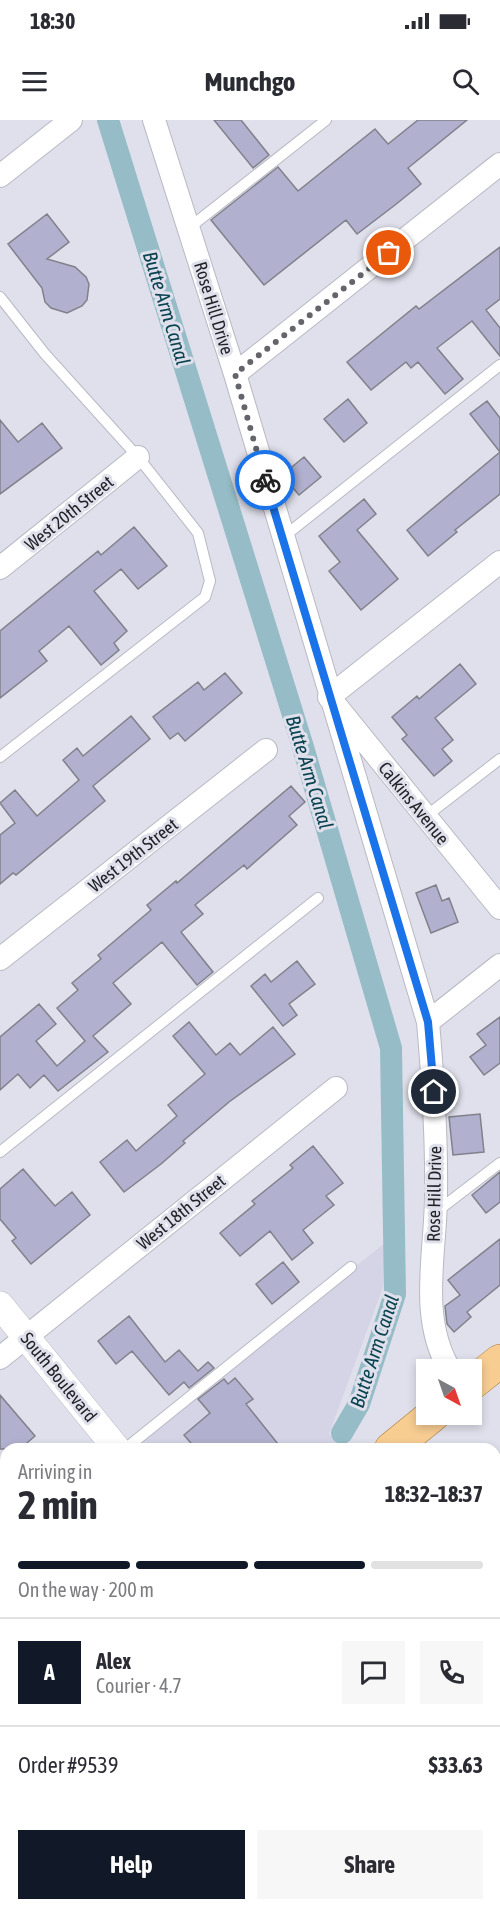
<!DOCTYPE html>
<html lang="en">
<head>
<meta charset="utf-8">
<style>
  :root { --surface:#fff; --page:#f7f7f7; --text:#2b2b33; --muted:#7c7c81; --line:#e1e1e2; --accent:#111827 }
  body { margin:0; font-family:"Asap Condensed",sans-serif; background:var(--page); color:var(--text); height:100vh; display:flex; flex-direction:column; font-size:22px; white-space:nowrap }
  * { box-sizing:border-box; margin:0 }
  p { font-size:20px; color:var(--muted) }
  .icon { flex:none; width:33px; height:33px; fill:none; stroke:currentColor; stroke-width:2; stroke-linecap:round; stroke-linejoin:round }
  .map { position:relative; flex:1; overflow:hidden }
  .details { position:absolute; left:0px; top:1323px; width:501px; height:468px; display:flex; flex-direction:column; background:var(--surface); border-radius:18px 18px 0 0; box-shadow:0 3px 9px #0003 }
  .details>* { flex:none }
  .needle { width:39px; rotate:140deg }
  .fabs { position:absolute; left:416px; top:1239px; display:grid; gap:12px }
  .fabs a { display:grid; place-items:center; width:66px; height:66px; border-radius:0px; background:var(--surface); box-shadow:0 3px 9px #0003; font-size:30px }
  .pin { position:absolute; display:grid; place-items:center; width:51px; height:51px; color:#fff; margin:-26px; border:3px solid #fff; border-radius:50%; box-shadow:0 2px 6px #0007 }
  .courier { position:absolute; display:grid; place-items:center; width:60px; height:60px; margin:-30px; border:4px solid #1a73e8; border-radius:50%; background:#fff; color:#222; box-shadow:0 2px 8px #0007 }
  .head em { font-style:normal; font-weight:700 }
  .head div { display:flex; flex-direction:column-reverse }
  .head { display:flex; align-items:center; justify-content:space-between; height:102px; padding:0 18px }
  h1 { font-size:39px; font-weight:700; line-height:45px }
  .bar { display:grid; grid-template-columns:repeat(4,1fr); gap:9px 6px; align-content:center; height:72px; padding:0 18px }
  .bar i { height:8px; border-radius:4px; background:var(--line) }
  .bar .current { background:var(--accent) }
  .bar p { grid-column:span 4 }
  .line { display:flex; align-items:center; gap:15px; padding:0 18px; border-top:2px solid var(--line) }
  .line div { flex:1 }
  .round { display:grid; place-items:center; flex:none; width:63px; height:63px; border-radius:0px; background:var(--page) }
  .action { display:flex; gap:12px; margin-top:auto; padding:12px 18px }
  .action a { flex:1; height:69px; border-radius:0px; background:var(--accent); color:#fff; font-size:24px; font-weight:700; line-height:69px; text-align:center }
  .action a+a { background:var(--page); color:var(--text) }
  .status { display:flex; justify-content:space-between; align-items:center; height:42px; padding:0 30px; background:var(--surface); direction:ltr }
  .status svg { height:16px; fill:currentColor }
  header { display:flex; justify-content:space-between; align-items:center; height:78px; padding:0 18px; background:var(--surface); font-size:27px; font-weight:700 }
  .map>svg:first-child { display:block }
</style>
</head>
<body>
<div class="status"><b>18:30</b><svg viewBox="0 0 49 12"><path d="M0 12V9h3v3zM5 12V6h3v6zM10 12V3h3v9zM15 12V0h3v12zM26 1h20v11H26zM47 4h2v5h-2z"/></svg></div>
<header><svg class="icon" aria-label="menu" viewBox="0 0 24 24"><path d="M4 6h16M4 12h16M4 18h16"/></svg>Munchgo<svg class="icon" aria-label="search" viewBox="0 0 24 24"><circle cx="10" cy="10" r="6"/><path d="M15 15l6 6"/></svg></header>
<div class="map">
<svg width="500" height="1791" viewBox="0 0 500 1791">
  <rect width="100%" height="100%" fill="#e0e0ec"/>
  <path fill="#d5d4e7" d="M 385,1123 L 383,1167 L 329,1314 L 342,1329 L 125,1329 Z
    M 500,1673 L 500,1722 L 495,1716 L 495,1677 Z"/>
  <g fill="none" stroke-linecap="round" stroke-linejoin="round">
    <path stroke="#96bdc7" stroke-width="22" d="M 108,0 L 303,627 L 391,928 L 395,1174 L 359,1284 L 342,1313
      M 0,1723 L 6,1718"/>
  </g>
  <path fill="#b1b0ce" stroke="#81818b" stroke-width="1.5" d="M 214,0 L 241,0 L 269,35 L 253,48 Z
    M 418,0 L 467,0 L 408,48 L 421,64 L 395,85 L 357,114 L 346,100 L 264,165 L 211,100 L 278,47 L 298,71 L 375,9 L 388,24 Z
    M 47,94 L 69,122 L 47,139 L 75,147 L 86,157 L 89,164 L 87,180 L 82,186 L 67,193 L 51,188 L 45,182 L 42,168 L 8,124 Z
    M 500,127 L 500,179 L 486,190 L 500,208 L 500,236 L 472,201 L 437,228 L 463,259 L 445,274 L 418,242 L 411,248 L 406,242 L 371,270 L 347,242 L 416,186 L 419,189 Z
    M 348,279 L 367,303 L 344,322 L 324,299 Z
    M 487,281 L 500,298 L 500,374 L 455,410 L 457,412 L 428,436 L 407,410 L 500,332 L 470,294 Z
    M 0,300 L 18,322 L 42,303 L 62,328 L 0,374 Z
    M 304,337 L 321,357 L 299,375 L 282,355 Z
    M 364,379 L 376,394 L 357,410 L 398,459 L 361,490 L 329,451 L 340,442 L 319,416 Z
    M 134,407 L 167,446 L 138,469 L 121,449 L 94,471 L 127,511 L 114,523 L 119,530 L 101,545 L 69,506 L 39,531 L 47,541 L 0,578 L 0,511 L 98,431 L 101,435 Z
    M 460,544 L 476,564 L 435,598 L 453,620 L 442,629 L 452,641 L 434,656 L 402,619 L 407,615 L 392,597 L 417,576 L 419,579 Z
    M 225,553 L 242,573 L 185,621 L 178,613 L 170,619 L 153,597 L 198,562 L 204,570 Z
    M 131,596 L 150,619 L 93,666 L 105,681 L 16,755 L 13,753 L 0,764 L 0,715 L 15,703 L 0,683 L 15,670 L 37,696 L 79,660 L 63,640 L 77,628 L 83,636 Z
    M 291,666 L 305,682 L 289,696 L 297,705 L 247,749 L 244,745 L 195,785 L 203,794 L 181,812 L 213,852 L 197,865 L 162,822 L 113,863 L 131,884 L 93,916 L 108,932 L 58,971 L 44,955 L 30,968 L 18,954 L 0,970 L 0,917 L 39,884 L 56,904 L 36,921 L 57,946 L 85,921 L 57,888 L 78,870 L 72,863 L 101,839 L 98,835 L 151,790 L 147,785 L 176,761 L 177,763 Z
    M 436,765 L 442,781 L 449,778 L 458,802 L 431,813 L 416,773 Z
    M 297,841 L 315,864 L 289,884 L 297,895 L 283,906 L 251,866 L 265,854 L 271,862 Z
    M 500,897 L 500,943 L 484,955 L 470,937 L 486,925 L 477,914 Z
    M 189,902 L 216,935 L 230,923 L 240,935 L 273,907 L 295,934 L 229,982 L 183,1021 L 185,1023 L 161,1044 L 124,1072 L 100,1042 L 127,1020 L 136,1031 L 177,996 L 168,985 L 205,954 L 173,916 Z
    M 480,994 L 484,1032 L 453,1035 L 449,997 Z
    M 313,1026 L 343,1063 L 326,1076 L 334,1085 L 303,1110 L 313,1123 L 292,1140 L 270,1111 L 240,1136 L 220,1113 L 255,1084 L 252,1081 L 293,1048 L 290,1045 Z
    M 23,1049 L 55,1086 L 72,1072 L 90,1095 L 31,1144 L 12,1121 L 16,1118 L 0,1099 L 0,1069 Z
    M 500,1052 L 500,1082 L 486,1093 L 472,1075 Z
    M 500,1119 L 500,1165 L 467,1192 L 471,1197 L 454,1212 L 447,1204 L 445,1186 L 460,1175 L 448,1160 Z
    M 283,1142 L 299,1162 L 272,1184 L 256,1164 Z
    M 129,1196 L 165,1242 L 179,1230 L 198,1251 L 208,1242 L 214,1248 L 189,1268 L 184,1262 L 169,1275 L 132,1231 L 116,1244 L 98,1221 Z
    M 235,1258 L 253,1279 L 246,1284 L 282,1329 L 196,1329 L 184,1315 L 210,1293 L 198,1279 L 224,1259 L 228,1264 Z
    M 0,1275 L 35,1316 L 20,1329 L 0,1329 Z"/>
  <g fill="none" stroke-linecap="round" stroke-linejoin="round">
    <g stroke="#b9b9c4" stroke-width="12">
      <path id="service" d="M 189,108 L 326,0
        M 0,177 L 45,234 L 138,337 L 198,413 L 210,461 L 205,477 L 0,637
        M 282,418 L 500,245
        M 425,697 L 500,639
        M 0,1032 L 318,778
        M 436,1092 L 500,1043
        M 125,1329 L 351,1147
        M 0,1434 L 6,1429
        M 495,1436 L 500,1432
        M 102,1791 L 109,1785"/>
    </g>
    <g stroke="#b9b9c4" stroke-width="24">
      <path id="minor" d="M 154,0 L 235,254 L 428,902 C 433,960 437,1018 436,1075 C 436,1133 418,1197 450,1250
        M 0,56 L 71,0
        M 235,254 L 500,44
        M 500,442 L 329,577 L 500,788
        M 0,448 L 138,337
        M 0,839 L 266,630
        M 428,902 L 500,845
        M 0,1238 L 336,968
        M 495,1643 L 500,1639
        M 344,1791 L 352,1785"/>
    </g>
    <g stroke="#b9b9c4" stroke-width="28">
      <path id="tertiary" d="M 0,1185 L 117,1329
        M 495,1777 L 500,1783"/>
    </g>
    <g stroke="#a97c3d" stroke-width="34">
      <path id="primary" d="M 471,1264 L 500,1241
        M 391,1329 L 434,1294
        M 0,1655 L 6,1650"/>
    </g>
    <use href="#service" stroke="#fff" stroke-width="10"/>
    <use href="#minor" stroke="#fff" stroke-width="22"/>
    <use href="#tertiary" stroke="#fff" stroke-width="27"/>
    <use href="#primary" stroke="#f7cd92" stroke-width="33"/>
  </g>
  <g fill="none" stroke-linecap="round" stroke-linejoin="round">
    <path stroke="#64646b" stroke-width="6" stroke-dasharray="0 10.8" d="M 265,360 L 235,254 L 389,133"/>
    <path stroke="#1a73e8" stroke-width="8" d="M 265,360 L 428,902 L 434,972"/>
  </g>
  <g text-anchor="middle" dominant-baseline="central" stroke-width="6" stroke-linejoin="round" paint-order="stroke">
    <g font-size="18" fill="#222226" stroke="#e0e0ec">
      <text transform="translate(214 188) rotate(73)">Rose Hill Drive</text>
      <text transform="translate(69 393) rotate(-39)">West 20th Street</text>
      <text transform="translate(414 683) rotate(51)">Calkins Avenue</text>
      <text transform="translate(133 735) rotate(-38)">West 19th Street</text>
      <text transform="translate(434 1074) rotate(-89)">Rose Hill Drive</text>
      <text transform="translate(181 1092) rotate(-39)">West 18th Street</text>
      <text transform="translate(59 1257) rotate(51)">South Boulevard</text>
    </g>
    <g font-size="20" font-style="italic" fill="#0a4451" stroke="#e0e0ec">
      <text transform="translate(167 188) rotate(73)">Butte Arm Canal</text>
      <text transform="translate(310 652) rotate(73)">Butte Arm Canal</text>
      <text transform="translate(374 1231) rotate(-72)">Butte Arm Canal</text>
    </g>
  </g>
</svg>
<div class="fabs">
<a><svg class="needle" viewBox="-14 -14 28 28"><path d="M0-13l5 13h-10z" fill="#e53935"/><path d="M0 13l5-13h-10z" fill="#7c7c81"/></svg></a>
</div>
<div class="pin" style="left:389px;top:133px;background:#ea580c"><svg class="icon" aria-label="bag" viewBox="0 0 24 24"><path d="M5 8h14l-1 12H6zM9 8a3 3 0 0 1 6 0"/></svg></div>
<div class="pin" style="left:434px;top:972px;background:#1f2937"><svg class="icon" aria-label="home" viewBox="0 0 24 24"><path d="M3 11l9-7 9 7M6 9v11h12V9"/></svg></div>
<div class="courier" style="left:265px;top:360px"><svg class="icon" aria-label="bike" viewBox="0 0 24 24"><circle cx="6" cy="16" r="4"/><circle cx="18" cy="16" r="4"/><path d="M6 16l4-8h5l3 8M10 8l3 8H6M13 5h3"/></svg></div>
<section class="details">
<div class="head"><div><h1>2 min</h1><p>Arriving in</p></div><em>18:32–18:37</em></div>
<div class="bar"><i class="current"></i><i class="current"></i><i class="current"></i><i></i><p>On the way · 200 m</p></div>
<div class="line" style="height:108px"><b class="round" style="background:var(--accent);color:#fff">A</b><div><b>Alex</b><p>Courier · 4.7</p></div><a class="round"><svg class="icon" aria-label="chat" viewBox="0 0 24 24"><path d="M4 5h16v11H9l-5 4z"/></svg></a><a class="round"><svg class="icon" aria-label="phone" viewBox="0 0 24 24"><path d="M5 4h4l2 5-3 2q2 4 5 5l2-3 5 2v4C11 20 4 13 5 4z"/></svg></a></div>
<div class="line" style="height:78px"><div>Order #9539</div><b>$33.63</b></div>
<div class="action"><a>Help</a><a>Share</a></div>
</section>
</div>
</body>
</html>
